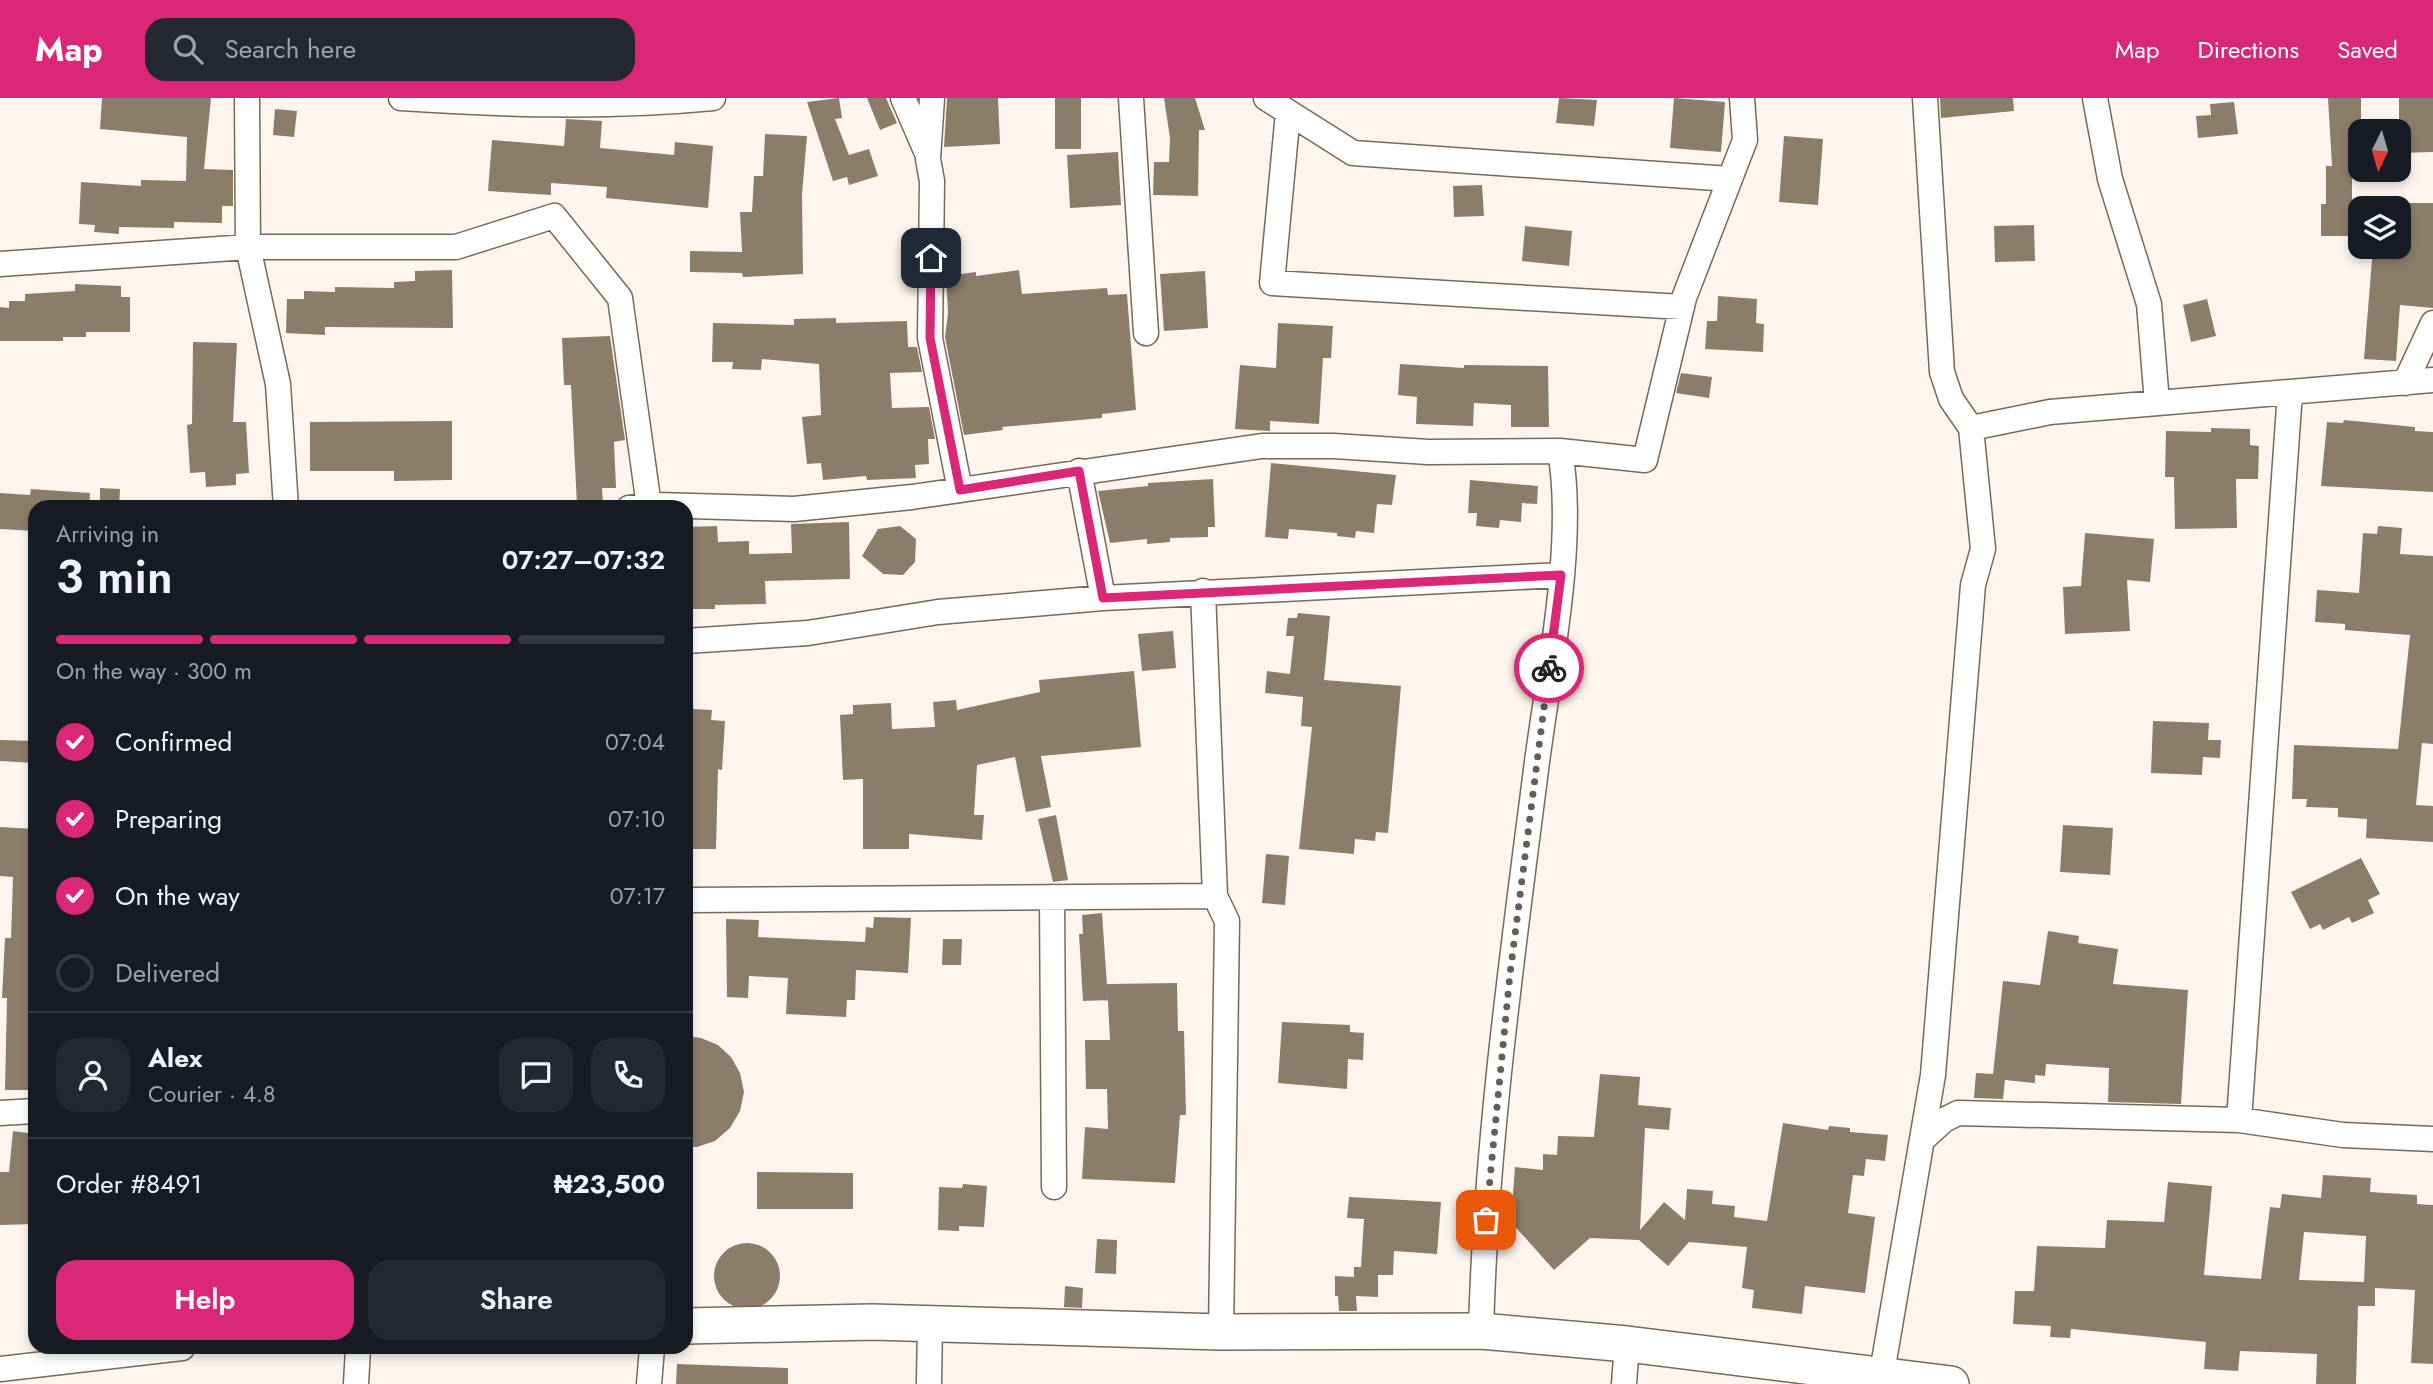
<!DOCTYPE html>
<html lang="en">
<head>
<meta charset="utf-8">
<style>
  :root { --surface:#171b24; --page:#242831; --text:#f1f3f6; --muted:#9ea1a6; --line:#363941; --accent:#db2777 }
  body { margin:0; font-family:Jost,sans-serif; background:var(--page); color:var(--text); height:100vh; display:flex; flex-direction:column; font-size:26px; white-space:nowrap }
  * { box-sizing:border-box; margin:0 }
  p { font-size:23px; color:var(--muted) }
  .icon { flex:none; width:38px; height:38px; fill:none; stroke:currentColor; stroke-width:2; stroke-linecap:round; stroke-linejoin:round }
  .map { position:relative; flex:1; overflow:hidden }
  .side { position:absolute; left:28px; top:402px; width:665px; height:854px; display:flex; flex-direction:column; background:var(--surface); border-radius:21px; box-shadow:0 4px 10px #0003 }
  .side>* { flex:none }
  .needle { width:46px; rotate:185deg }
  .controls { position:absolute; left:2348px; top:21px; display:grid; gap:14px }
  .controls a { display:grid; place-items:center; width:63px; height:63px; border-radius:14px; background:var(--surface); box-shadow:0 4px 10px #0003; font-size:35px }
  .pin { position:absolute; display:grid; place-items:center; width:60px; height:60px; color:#fff; margin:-30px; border-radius:14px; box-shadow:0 4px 10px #0006 }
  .courier { position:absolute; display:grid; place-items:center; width:70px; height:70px; margin:-35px; border:5px solid #db2777; border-radius:50%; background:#fff; color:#222; box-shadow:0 2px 9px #0007 }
  .overview em { font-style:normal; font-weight:600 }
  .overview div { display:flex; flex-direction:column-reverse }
  .overview { display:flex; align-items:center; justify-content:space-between; height:119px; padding:0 28px }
  h1 { font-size:46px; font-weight:600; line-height:52px }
  .bar { display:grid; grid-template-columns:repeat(4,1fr); gap:10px 7px; align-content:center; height:84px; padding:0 28px }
  .bar i { height:9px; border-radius:5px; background:var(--line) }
  .bar .current { background:var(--accent) }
  .bar p { grid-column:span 4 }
  .line { display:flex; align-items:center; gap:18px; padding:0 28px; border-top:2px solid var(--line) }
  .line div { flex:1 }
  .round { display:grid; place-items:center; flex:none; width:74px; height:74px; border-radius:21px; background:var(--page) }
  ol { padding:0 28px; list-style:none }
  li { display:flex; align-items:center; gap:21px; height:77px }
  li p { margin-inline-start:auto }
  li .icon { padding:7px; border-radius:50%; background:var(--accent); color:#fff; stroke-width:4 }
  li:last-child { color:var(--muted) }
  li i { width:38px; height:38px; border:4px solid var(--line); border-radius:50% }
  .cta { display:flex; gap:14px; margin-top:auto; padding:14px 28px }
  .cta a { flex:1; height:80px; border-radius:21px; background:var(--accent); color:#fff; font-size:28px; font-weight:600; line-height:80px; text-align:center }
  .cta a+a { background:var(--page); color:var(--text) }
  header { display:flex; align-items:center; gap:42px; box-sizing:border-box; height:98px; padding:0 35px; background:var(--accent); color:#fff }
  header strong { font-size:33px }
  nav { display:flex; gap:38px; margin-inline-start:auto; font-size:24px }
  .search { width:490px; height:63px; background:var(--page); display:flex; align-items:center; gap:18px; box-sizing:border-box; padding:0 24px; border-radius:21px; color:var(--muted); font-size:26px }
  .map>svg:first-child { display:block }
</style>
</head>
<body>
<header>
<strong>Map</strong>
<div class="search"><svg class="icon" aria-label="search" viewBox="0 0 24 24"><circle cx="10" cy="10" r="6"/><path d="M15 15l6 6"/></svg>Search here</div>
<nav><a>Map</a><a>Directions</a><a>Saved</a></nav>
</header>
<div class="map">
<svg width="2433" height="1286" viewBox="0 0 2433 1286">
  <rect width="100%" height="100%" fill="#fef6ee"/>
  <path fill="#8c7d69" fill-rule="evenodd" d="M 102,0 L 211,0 L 204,71 L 233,72 L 233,108 L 222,108 L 222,125 L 174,124 L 174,130 L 119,129 L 119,136 L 94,134 L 95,127 L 79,126 L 81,84 L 141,88 L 141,82 L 186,83 L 187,39 L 100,31 Z
    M 839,0 L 842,20 L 835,21 L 849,57 L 869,51 L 878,78 L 849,87 L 847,79 L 833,83 L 807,4 Z
    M 867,0 L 886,0 L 897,25 L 880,32 Z
    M 947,0 L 998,0 L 1000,46 L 944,49 Z
    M 1055,0 L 1081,0 L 1081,51 L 1055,51 Z
    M 1164,0 L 1195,0 L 1205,32 L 1199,32 L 1198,98 L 1153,97 L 1154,64 L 1169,64 L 1170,40 Z
    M 1559,0 L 1597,2 L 1594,28 L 1556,25 Z
    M 1674,0 L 1725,4 L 1721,54 L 1670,50 Z
    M 1940,0 L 2013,0 L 2014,13 L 1941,20 Z
    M 2328,0 L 2361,0 L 2361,57 L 2352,57 L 2352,106 L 2361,106 L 2361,138 L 2321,138 L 2321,106 L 2326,106 L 2326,68 L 2332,68 Z
    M 2399,0 L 2433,0 L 2433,54 L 2399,55 Z
    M 2234,4 L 2238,36 L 2198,40 L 2196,18 L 2211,17 L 2210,6 Z
    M 275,11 L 297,13 L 294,39 L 273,37 Z
    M 566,21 L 602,23 L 600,50 L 674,57 L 675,44 L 713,48 L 708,110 L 606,100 L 607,89 L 551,85 L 551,97 L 488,93 L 492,42 L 564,48 Z
    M 765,36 L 807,38 L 802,96 L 803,176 L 743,179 L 742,175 L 690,174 L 690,153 L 742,154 L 740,114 L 752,114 L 754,78 L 763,78 Z
    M 1784,38 L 1823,41 L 1818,107 L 1779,104 Z
    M 1118,54 L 1121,107 L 1070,110 L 1067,57 Z
    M 1482,87 L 1484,118 L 1454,119 L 1453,88 Z
    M 2399,105 L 2433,105 L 2433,210 L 2400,207 L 2396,263 L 2364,261 L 2373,149 L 2399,149 Z
    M 2034,127 L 2035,163 L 1995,164 L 1994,128 Z
    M 1525,128 L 1572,133 L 1569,168 L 1522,163 Z
    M 452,172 L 453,230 L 325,229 L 325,237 L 286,235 L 287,201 L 304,201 L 304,193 L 335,194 L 335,189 L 394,190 L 394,184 L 415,183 L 415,173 Z
    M 1019,172 L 1022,196 L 1107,190 L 1108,197 L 1127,196 L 1136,312 L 1102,316 L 1102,320 L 1002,329 L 1003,332 L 964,337 L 945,239 L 948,215 L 946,178 L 976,174 L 976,178 Z
    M 1205,173 L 1208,230 L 1164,233 L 1160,176 Z
    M 75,186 L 121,188 L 121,199 L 130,199 L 130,234 L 86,234 L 86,239 L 63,239 L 63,243 L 0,243 L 0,209 L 9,210 L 9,203 L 25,203 L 25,196 L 75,193 Z
    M 1718,198 L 1757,201 L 1756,225 L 1764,226 L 1763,254 L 1705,251 L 1707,223 L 1717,223 Z
    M 2207,201 L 2216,238 L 2191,244 L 2183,207 Z
    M 836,220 L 836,225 L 907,223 L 908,249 L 917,249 L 922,274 L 890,275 L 892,310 L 929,309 L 935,341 L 928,341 L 929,366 L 915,367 L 916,380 L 867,382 L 866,378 L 823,382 L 821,365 L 807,366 L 802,319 L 821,317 L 819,266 L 762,261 L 761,272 L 732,271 L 733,264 L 712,264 L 713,225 L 794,227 L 794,221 Z
    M 1278,225 L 1333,228 L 1331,260 L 1323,260 L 1319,326 L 1270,323 L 1270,333 L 1235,331 L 1240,267 L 1276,270 Z
    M 610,238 L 625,342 L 614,344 L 616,390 L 602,390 L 603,406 L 577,407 L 571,287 L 564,287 L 562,240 Z
    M 193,244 L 237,245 L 233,324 L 246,324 L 249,375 L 236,376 L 236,387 L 206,389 L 205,374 L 190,375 L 187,327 L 192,326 Z
    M 1400,266 L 1464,270 L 1464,267 L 1548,268 L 1549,329 L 1511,329 L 1511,307 L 1474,305 L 1473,328 L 1416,326 L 1417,299 L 1398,297 Z
    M 1681,275 L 1712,279 L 1709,300 L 1676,295 Z
    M 2344,322 L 2415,329 L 2415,333 L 2433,334 L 2433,394 L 2321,388 L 2327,324 L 2343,325 Z
    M 452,323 L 452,382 L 394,383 L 394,373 L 310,373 L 310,324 Z
    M 2211,330 L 2250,331 L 2250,347 L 2259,348 L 2258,381 L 2236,381 L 2237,430 L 2175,431 L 2174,379 L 2165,379 L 2166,333 L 2211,334 Z
    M 1271,365 L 1396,377 L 1392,407 L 1377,406 L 1374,435 L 1356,433 L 1355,440 L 1337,438 L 1337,435 L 1289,431 L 1288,441 L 1265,439 Z
    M 1213,381 L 1215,429 L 1208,429 L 1208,439 L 1170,440 L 1170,444 L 1147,446 L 1147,441 L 1110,445 L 1098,393 L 1148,388 L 1148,385 Z
    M 1470,382 L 1538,388 L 1537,406 L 1522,405 L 1521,424 L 1500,422 L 1499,430 L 1476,428 L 1477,415 L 1468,415 Z
    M 100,390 L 120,391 L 119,410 L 100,410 Z
    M 31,391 L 90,395 L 89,410 L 35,410 L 35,433 L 0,431 L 0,395 L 30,397 Z
    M 849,424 L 850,481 L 765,483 L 766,506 L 715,507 L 715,511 L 689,511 L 689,506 L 686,506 L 686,429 L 717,428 L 718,444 L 749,443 L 749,456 L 792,455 L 791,426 Z
    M 900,428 L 916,441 L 915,464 L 903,477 L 883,476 L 862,458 L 878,431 Z
    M 2378,428 L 2402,430 L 2400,456 L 2433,458 L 2433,646 L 2422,645 L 2416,707 L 2433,708 L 2433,744 L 2366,740 L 2367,721 L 2338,719 L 2338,710 L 2306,709 L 2307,701 L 2292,701 L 2294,647 L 2398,651 L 2410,537 L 2345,532 L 2345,526 L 2315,524 L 2317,492 L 2359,495 L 2363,435 L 2377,436 Z
    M 2085,435 L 2154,441 L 2150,484 L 2127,482 L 2130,533 L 2065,536 L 2063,489 L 2081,488 Z
    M 1298,515 L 1330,518 L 1324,582 L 1401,588 L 1388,735 L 1376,734 L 1375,743 L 1355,741 L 1354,756 L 1299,751 L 1312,629 L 1301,628 L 1303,599 L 1265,595 L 1267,573 L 1290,576 L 1294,538 L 1286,538 L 1288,520 L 1297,520 Z
    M 1173,533 L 1176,570 L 1142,573 L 1138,536 Z
    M 1134,573 L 1141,649 L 1041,658 L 1051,709 L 1026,714 L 1015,659 L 977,667 L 974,717 L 984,717 L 982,742 L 909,736 L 909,751 L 863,751 L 863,681 L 843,682 L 840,617 L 853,616 L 853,607 L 891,605 L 892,631 L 935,629 L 933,604 L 956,602 L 957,612 L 1040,594 L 1039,582 Z
    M 693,611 L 712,612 L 711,622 L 725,623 L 722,672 L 718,671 L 716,751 L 686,751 L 686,620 L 692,621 Z
    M 2153,623 L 2209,625 L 2208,642 L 2221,642 L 2220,660 L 2203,659 L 2202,677 L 2151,675 Z
    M 0,642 L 35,643 L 35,665 L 0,663 Z
    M 1056,717 L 1068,782 L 1053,784 L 1038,721 Z
    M 2063,727 L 2113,730 L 2110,777 L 2060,774 Z
    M 0,729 L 35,731 L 35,992 L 5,992 L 7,900 L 2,900 L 5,840 L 11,840 L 13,779 L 0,778 Z
    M 1266,756 L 1289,758 L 1285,807 L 1262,805 Z
    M 2361,760 L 2380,796 L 2368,802 L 2374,815 L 2352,825 L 2349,819 L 2323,832 L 2320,826 L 2310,831 L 2291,794 Z
    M 1102,815 L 1108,902 L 1083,903 L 1079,836 L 1083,836 L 1082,817 Z
    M 874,819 L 911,820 L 908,875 L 856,872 L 855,902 L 847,902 L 846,919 L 786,916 L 788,880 L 749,878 L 748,900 L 727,899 L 726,821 L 759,822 L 758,839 L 865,844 L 866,829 L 873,830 Z
    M 2048,833 L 2079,838 L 2078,845 L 2118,851 L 2113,886 L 2188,892 L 2181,1006 L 2108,1004 L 2109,970 L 2046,966 L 2045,978 L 2035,977 L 2035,985 L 2005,982 L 2003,1001 L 1974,1000 L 1976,975 L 1993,976 L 2003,883 L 2040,887 Z
    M 943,841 L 962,841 L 961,867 L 942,867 Z
    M 1177,885 L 1178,933 L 1184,933 L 1186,1017 L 1180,1017 L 1175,1085 L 1082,1081 L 1085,1029 L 1108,1031 L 1107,991 L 1086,991 L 1085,942 L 1110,942 L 1107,886 Z
    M 1282,924 L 1350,927 L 1350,934 L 1364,935 L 1363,962 L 1348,961 L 1347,991 L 1278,985 Z
    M 686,938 L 701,940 L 718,947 L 731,959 L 740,975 L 744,994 L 740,1013 L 730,1030 L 715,1043 L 697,1049 L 686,1049 Z
    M 1600,976 L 1640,979 L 1638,1007 L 1671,1010 L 1669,1032 L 1645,1030 L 1640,1132 L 1664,1104 L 1685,1122 L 1687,1091 L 1713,1093 L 1712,1106 L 1735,1108 L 1734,1119 L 1767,1123 L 1783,1025 L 1828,1032 L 1829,1028 L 1850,1030 L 1850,1034 L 1888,1037 L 1885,1063 L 1866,1061 L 1864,1078 L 1853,1077 L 1848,1115 L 1875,1119 L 1865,1195 L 1805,1188 L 1802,1216 L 1752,1210 L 1754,1192 L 1742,1190 L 1747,1149 L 1689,1144 L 1668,1168 L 1639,1142 L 1590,1140 L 1554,1172 L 1511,1124 L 1515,1069 L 1543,1072 L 1543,1056 L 1557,1057 L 1558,1038 L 1594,1039 Z
    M 13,1033 L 35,1036 L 35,1126 L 0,1127 L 0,1074 L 9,1074 Z
    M 757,1074 L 853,1075 L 853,1111 L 757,1111 Z
    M 2323,1077 L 2371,1080 L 2370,1094 L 2417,1097 L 2417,1106 L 2433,1107 L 2433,1266 L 2411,1265 L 2415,1192 L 2375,1190 L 2375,1208 L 2358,1208 L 2356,1286 L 2316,1286 L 2317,1256 L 2240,1253 L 2238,1273 L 2204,1271 L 2206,1244 L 2071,1231 L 2070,1240 L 2050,1239 L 2051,1228 L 2013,1226 L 2015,1193 L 2034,1193 L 2037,1148 L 2105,1150 L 2107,1122 L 2164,1124 L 2168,1084 L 2212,1088 L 2204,1177 L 2261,1181 L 2270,1109 L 2280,1110 L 2282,1096 L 2321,1100 ZM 2304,1134 L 2366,1138 L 2364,1184 L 2299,1182 Z
    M 963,1086 L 987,1088 L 984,1129 L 959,1128 L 959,1133 L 938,1132 L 939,1089 L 962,1090 Z
    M 1349,1099 L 1441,1104 L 1437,1156 L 1394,1153 L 1393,1177 L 1378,1177 L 1378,1199 L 1356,1198 L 1357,1213 L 1339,1213 L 1338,1198 L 1335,1198 L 1335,1178 L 1354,1179 L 1354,1169 L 1361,1169 L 1364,1121 L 1347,1120 Z
    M 1097,1141 L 1117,1142 L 1116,1176 L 1095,1175 Z
    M714 1178a33 33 0 1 1 66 0a33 33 0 1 1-66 0Z
    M 1065,1188 L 1083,1190 L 1082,1210 L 1064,1209 Z
    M 677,1266 L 788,1270 L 788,1286 L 676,1286 Z"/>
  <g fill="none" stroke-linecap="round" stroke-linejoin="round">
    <g stroke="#7a6856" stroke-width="27">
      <path id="street" d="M 247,0 L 248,149 L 278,286 L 286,410
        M 401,0 C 505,7 609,10 713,0
        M 903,0 L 926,53
        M 932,0 L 928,61 L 932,83 L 930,240 L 960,392
        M 1131,0 L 1146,235
        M 1266,0 L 1353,55 L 1730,81
        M 1925,0 L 1942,274 L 1951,301 L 1971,330 L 2050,314 L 2433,282
        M 2095,0 L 2110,81 L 2149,206 L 2157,305
        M 1288,14 L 1272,185 L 1682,209
        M 0,166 L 248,149 L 456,149 L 554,118 L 620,200 L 649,408
        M 2405,285 L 2433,225
        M 1079,373 L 1103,500
        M 629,410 L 657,407 L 794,411 L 912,399 L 1262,348 L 1334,348 L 1428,354 L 1560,353 L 1645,362 L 1684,200 L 1745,42 L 1742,0
        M 1203,493 L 1215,798 L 1227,823 L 1221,1234
        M 686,543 L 808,535 L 938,514 L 1103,500 L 1561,477
        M 1052,799 L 1054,1089
        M 686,802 L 1215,798
        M 0,1015 L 35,1013
        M 2239,1022 L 2290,294
        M 1923,1041 L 1944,1022 L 1958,1015 L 2239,1022 L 2343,1037 L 2433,1041
        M 1481,1233 C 1486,1043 1513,852 1537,664 C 1549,572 1576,443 1560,353
        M 0,1271 L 182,1250
        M 356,1286 L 358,1250
        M 649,1286 L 652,1250
        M 929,1286 L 930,1225
        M 1624,1286 L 1627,1246
        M 1880,1286 L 1933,977 L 1973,487 L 1983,451 L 1971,330"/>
    </g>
    <g stroke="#7a6856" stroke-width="38">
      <path id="secondary" d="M 686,1228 L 873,1224 L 1221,1234 L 1481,1233 L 1627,1246 L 1951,1286"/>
    </g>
    <use href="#street" stroke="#fff" stroke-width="24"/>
    <use href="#secondary" stroke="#fff" stroke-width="35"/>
  </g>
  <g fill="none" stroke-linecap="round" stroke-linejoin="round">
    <path stroke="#655e57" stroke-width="7" stroke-dasharray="0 12.6" d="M 1486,1122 L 1510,876 L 1549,570"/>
    <path stroke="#db2777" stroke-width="9" d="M 931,160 L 930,240 L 960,392 L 1079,373 L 1103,500 L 1561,477 L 1549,570"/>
  </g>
</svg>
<div class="controls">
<a><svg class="needle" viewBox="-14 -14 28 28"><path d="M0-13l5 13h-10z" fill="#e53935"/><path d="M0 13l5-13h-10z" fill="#9ea1a6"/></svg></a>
<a><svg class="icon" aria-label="layers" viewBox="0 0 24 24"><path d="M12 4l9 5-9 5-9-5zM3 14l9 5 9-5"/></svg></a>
</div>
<div class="pin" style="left:1486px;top:1122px;background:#ea580c"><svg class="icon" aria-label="bag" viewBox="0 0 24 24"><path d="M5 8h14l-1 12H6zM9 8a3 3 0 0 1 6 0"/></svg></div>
<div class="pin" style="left:931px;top:160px;background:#1f2937"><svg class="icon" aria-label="home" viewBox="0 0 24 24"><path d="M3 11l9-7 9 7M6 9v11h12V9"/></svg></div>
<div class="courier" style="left:1549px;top:570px"><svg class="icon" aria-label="bike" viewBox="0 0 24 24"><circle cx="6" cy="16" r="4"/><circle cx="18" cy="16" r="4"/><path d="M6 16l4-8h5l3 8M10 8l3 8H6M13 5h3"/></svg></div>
<section class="side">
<div class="overview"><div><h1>3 min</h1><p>Arriving in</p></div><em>07:27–07:32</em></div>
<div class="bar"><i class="current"></i><i class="current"></i><i class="current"></i><i></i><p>On the way · 300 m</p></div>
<ol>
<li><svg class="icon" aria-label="check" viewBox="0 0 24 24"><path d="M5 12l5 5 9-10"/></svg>Confirmed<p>07:04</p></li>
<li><svg class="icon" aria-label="check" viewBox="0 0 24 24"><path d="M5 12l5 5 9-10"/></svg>Preparing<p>07:10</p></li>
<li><svg class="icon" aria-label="check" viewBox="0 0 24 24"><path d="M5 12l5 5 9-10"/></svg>On the way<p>07:17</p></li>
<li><i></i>Delivered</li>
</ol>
<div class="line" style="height:126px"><a class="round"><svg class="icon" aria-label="person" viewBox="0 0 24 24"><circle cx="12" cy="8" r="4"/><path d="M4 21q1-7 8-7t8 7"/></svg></a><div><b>Alex</b><p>Courier · 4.8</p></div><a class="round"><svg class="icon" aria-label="chat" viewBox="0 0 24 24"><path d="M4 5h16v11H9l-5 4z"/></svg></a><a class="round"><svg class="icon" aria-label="phone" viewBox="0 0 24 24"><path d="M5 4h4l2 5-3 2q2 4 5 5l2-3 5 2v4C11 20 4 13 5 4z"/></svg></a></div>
<div class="line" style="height:91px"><div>Order #8491</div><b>₦23,500</b></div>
<div class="cta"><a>Help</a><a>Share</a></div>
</section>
</div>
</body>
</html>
